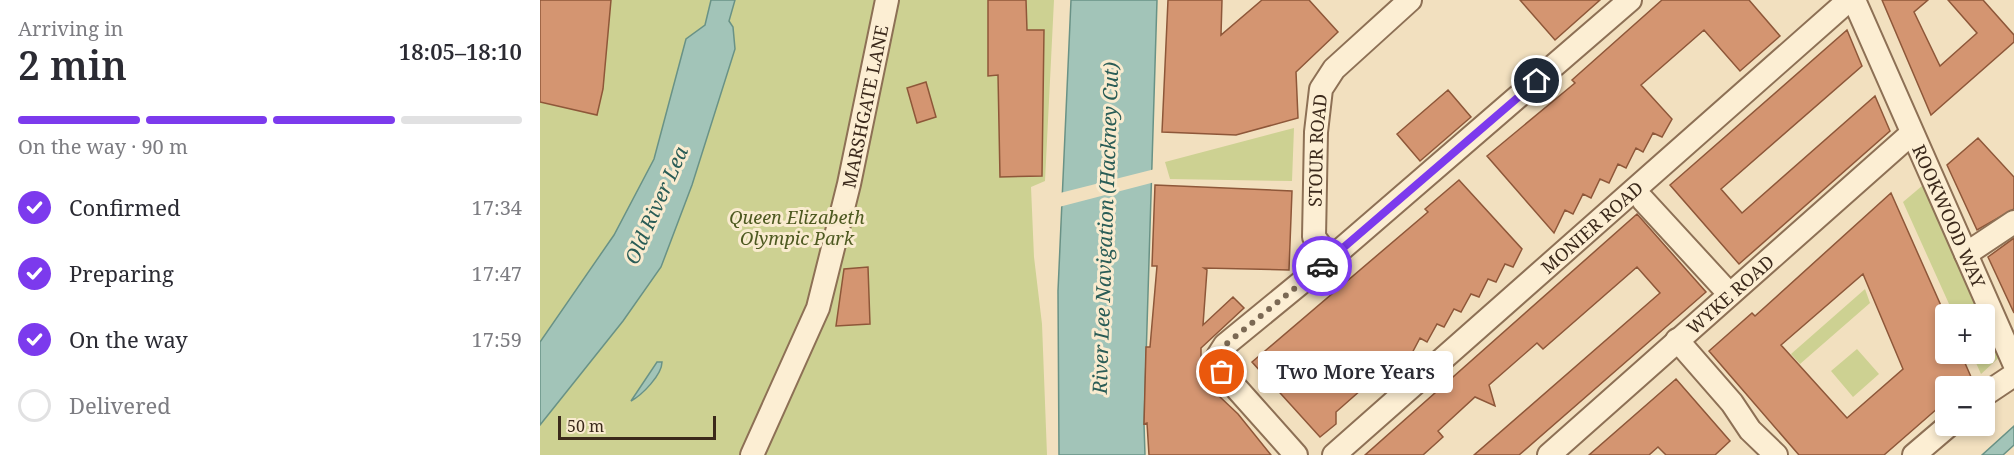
<!DOCTYPE html>
<html lang="en">
<head>
<meta charset="utf-8">
<style>
  :root { --surface:#fff; --page:#f7f7f7; --text:#2b2b33; --muted:#7c7c81; --line:#e1e1e2; --accent:#7c3aed }
  body { margin:0; font-family:"Noto Serif",serif; background:var(--page); color:var(--text); height:100vh; display:flex; flex-direction:column; font-size:22px; white-space:nowrap }
  * { box-sizing:border-box; margin:0 }
  p { font-size:20px; color:var(--muted) }
  .icon { flex:none; width:33px; height:33px; fill:none; stroke:currentColor; stroke-width:2; stroke-linecap:round; stroke-linejoin:round }
  .map { position:relative; flex:1; overflow:hidden }
  .drawer { display:flex; flex-direction:column; background:var(--surface); width:540px }
  .drawer>* { flex:none }
  .tools { position:absolute; left:1395px; top:304px; display:grid; gap:12px }
  .tools a { display:grid; place-items:center; width:60px; height:60px; border-radius:6px; background:var(--surface); box-shadow:0 3px 9px #0003; font-size:30px }
  .scale { position:absolute; left:18px; bottom:15px; width:158px; box-sizing:border-box; padding-left:6px; border:3px solid #3b291b; border-top:0; font-size:16px; line-height:21px; white-space:nowrap; color:#3b291b; -webkit-text-stroke:4px #f9ebcf; paint-order:stroke }
  .pin { position:absolute; display:grid; place-items:center; width:51px; height:51px; color:#fff; margin:-26px; border:3px solid #fff; border-radius:50%; box-shadow:0 2px 6px #0007 }
  .courier { position:absolute; display:grid; place-items:center; width:60px; height:60px; margin:-30px; border:4px solid #7c3aed; border-radius:50%; background:#fff; color:#222; box-shadow:0 2px 8px #0007 }
  .bubble { position:absolute; height:42px; border-radius:6px; background:var(--surface); box-shadow:0 3px 9px #0003; font-size:20px; font-weight:600; line-height:42px; text-align:center }
  .summary em { font-style:normal; font-weight:600 }
  .summary div { display:flex; flex-direction:column-reverse }
  .summary { display:flex; align-items:center; justify-content:space-between; height:102px; padding:0 18px }
  h1 { font-size:39px; font-weight:600; line-height:45px }
  .bar { display:grid; grid-template-columns:repeat(4,1fr); gap:9px 6px; align-content:center; height:72px; padding:0 18px }
  .bar i { height:8px; border-radius:4px; background:var(--line) }
  .bar .active { background:var(--accent) }
  .bar p { grid-column:span 4 }
  ol { padding:0 18px; list-style:none }
  li { display:flex; align-items:center; gap:18px; height:66px }
  li p { margin-inline-start:auto }
  li .icon { padding:6px; border-radius:50%; background:var(--accent); color:#fff; stroke-width:4 }
  li:last-child { color:var(--muted) }
  li i { width:33px; height:33px; border:3px solid var(--line); border-radius:50% }
  main { display:flex; flex:1; min-height:0 }
  .map>svg:first-child { display:block }
</style>
</head>
<body>
<main>
<section class="drawer">
<div class="summary"><div><h1>2 min</h1><p>Arriving in</p></div><em>18:05–18:10</em></div>
<div class="bar"><i class="active"></i><i class="active"></i><i class="active"></i><i></i><p>On the way · 90 m</p></div>
<ol>
<li><svg class="icon" aria-label="check" viewBox="0 0 24 24"><path d="M5 12l5 5 9-10"/></svg>Confirmed<p>17:34</p></li>
<li><svg class="icon" aria-label="check" viewBox="0 0 24 24"><path d="M5 12l5 5 9-10"/></svg>Preparing<p>17:47</p></li>
<li><svg class="icon" aria-label="check" viewBox="0 0 24 24"><path d="M5 12l5 5 9-10"/></svg>On the way<p>17:59</p></li>
<li><i></i>Delivered</li>
</ol>
</section>
<div class="map">
<svg width="1474" height="455" viewBox="0 0 1474 455">
  <rect width="100%" height="100%" fill="#f2e0bf"/>
  <path fill="#cdd192" d="M 0,0 L 514,0 L 505,181 L 491,187 L 494,257 L 502,324 L 507,455 L 0,455 Z
    M 754,128 L 752,181 L 630,179 L 625,162 Z
    M 1389,180 L 1464,353 L 1441,374 L 1432,354 L 1444,354 L 1444,315 L 1414,315 L 1363,202 Z
    M 1325,289 L 1330,303 L 1260,364 L 1251,354 Z
    M 1317,349 L 1339,374 L 1313,397 L 1291,371 Z"/>
  <path fill="#a2c4b8" stroke="#699286" stroke-width="1.5" d="M 171,0 L 195,0 L 189,21 L 193,27 L 195,49 L 152,185 L 121,267 L 83,321 L 0,425 L 0,342 L 74,235 L 114,159 L 146,39 L 165,25 Z
    M 531,0 L 617,0 L 604,424 L 605,455 L 519,455 L 518,291 Z
    M 117,362 L 122,362 C 122,375 102,395 91,401 Z
    M 1474,426 L 1474,445 L 1463,455 L 1442,455 Z"/>
  <path fill="#f2e0bf" d="M 615,169 L 615,182 L 519,207 L 520,193 Z"/>
  <path fill="#d49571" stroke="#8e5739" stroke-width="1.5" fill-rule="evenodd" d="M 0,0 L 71,0 L 63,89 L 57,115 L 0,102 Z
    M 448,0 L 486,0 L 487,30 L 504,30 L 502,176 L 460,177 L 458,75 L 448,76 Z
    M 628,0 L 682,0 L 681,35 L 722,0 L 769,0 L 798,32 L 756,72 L 758,118 L 696,135 L 622,132 Z
    M 980,0 L 1060,0 L 1015,40 Z
    M 1122,0 L 1209,0 L 1240,36 L 1200,71 L 1164,30 L 1101,85 L 1132,119 L 1122,137 L 1113,133 L 1103,152 L 1096,148 L 1086,168 L 1078,164 L 1069,183 L 1060,179 L 1051,198 L 1043,194 L 1033,214 L 1025,210 L 1014,233 L 947,156 L 1035,83 L 1032,80 Z
    M 1342,0 L 1388,0 L 1374,12 L 1400,66 L 1437,33 L 1408,0 L 1443,0 L 1474,35 L 1474,42 L 1391,115 Z
    M 1307,30 L 1322,66 L 1181,189 L 1202,213 L 1335,96 L 1350,131 L 1199,264 L 1130,185 Z
    M 386,82 L 396,117 L 377,123 L 367,88 Z
    M 908,90 L 931,117 L 880,161 L 857,134 Z
    M 1438,138 L 1474,177 L 1474,209 L 1437,230 L 1407,165 Z
    M 919,180 L 982,249 L 973,267 L 965,264 L 956,282 L 948,279 L 939,297 L 931,294 L 921,312 L 914,309 L 904,327 L 897,324 L 887,342 L 880,338 L 870,357 L 863,353 L 852,372 L 846,368 L 796,412 L 796,424 L 780,437 L 712,362 L 888,212 L 885,209 Z
    M 615,185 L 752,191 L 749,270 L 664,268 L 667,270 L 663,325 L 693,297 L 704,308 L 661,348 L 661,379 L 698,414 L 731,455 L 609,455 L 607,423 L 604,424 L 606,347 L 610,347 L 617,266 L 612,266 Z
    M 1351,193 L 1406,317 L 1406,354 L 1421,354 L 1435,386 L 1406,387 L 1406,401 L 1344,455 L 1259,455 L 1169,351 L 1212,313 L 1215,316 ZM 1323,274 L 1363,369 L 1307,418 L 1241,345 Z
    M 1097,214 L 1166,292 L 979,455 L 934,455 L 1120,293 L 1097,267 L 1003,349 L 997,343 L 949,385 L 955,406 L 935,397 L 898,431 L 903,437 L 883,455 L 825,455 Z
    M 1474,238 L 1474,313 L 1448,257 Z
    M 328,267 L 330,324 L 296,326 L 304,269 Z
    M 1136,379 L 1190,441 L 1175,455 L 1126,455 L 1118,447 L 1109,455 L 1049,455 Z"/>
  <g fill="none" stroke-linecap="round" stroke-linejoin="round">
    <g stroke="#8d7055" stroke-width="26">
      <g id="street">
        <path id="s1" d="M 1314,0 L 1474,363"/>
        <path d="M 1103,200 L 1183,287"/>
        <path d="M 1426,254 L 1474,222"/>
        <path id="s2" d="M 790,259 L 774,237 L 776,132 L 781,89 L 794,69 L 870,0"/>
        <path d="M 1137,340 L 1192,403 L 1210,430 L 1236,455"/>
        <path d="M 1444,395 L 1474,375"/>
        <path id="s3" d="M 212,455 L 278,308 L 309,184 L 347,0"/>
        <path d="M 756,455 L 682,372 L 678,356 L 685,345 L 790,259 L 1090,0"/>
        <path id="s4" d="M 794,455 L 1309,0"/>
        <path id="s5" d="M 1009,455 L 1371,134"/>
        <path d="M 1374,455 L 1408,426"/>
      </g>
    </g>
    <use href="#street" stroke="#fceed3" stroke-width="22"/>
  </g>
  <g fill="none" stroke-linecap="round" stroke-linejoin="round">
    <path stroke="#7b6954" stroke-width="6" stroke-dasharray="0 10.8" d="M 682,372 L 678,356 L 685,345 L 782,266"/>
    <path stroke="#7c3aed" stroke-width="8" d="M 782,266 L 997,81"/>
  </g>
  <g text-anchor="middle" dominant-baseline="central" stroke-width="6" stroke-linejoin="round" paint-order="stroke">
    <g font-size="18" fill="#3b291b" stroke="#f9ebcf">
      <text stroke="none"><textPath href="#s3" startOffset="368">MARSHGATE LANE</textPath></text>
      <text stroke="none"><textPath href="#s2" startOffset="114">STOUR ROAD</textPath></text>
      <text stroke="none"><textPath href="#s1" startOffset="236">ROOKWOOD WAY</textPath></text>
      <text stroke="none"><textPath href="#s4" startOffset="344">MONIER ROAD</textPath></text>
      <text stroke="none"><textPath href="#s5" startOffset="242">WYKE ROAD</textPath></text>
    </g>
    <g font-size="18" font-style="italic" fill="#4d5920" stroke="#f9ebcf">
      <text x="257" y="217">Queen Elizabeth<tspan x="257" dy="21">Olympic Park</tspan></text>
    </g>
    <g font-size="20" font-style="italic" fill="#295c56" stroke="#f9ebcf">
      <text transform="translate(116 205) rotate(-66)">Old River Lea</text>
      <text transform="translate(565 228) rotate(-88)">River Lee Navigation (Hackney Cut)</text>
    </g>
  </g>
</svg>
<div class="tools">
<a>+</a>
<a>−</a>
</div>
<div class="scale">50 m</div>
<div class="pin" style="left:682px;top:372px;background:#ea580c"><svg class="icon" aria-label="bag" viewBox="0 0 24 24"><path d="M5 8h14l-1 12H6zM9 8a3 3 0 0 1 6 0"/></svg></div>
<div class="pin" style="left:997px;top:81px;background:#1f2937"><svg class="icon" aria-label="home" viewBox="0 0 24 24"><path d="M3 11l9-7 9 7M6 9v11h12V9"/></svg></div>
<div class="courier" style="left:782px;top:266px"><svg class="icon" aria-label="car" viewBox="0 0 24 24"><path d="M5 17H2v-5l4-1 3-4h7l3 4 3 1v5h-3M9 17h6M6 11h13"/><circle cx="7" cy="17" r="2"/><circle cx="17" cy="17" r="2"/></svg></div>
<div class="bubble" style="left:718px;top:351px;width:195px">Two More Years</div>
</div>
</main>
</body>
</html>
